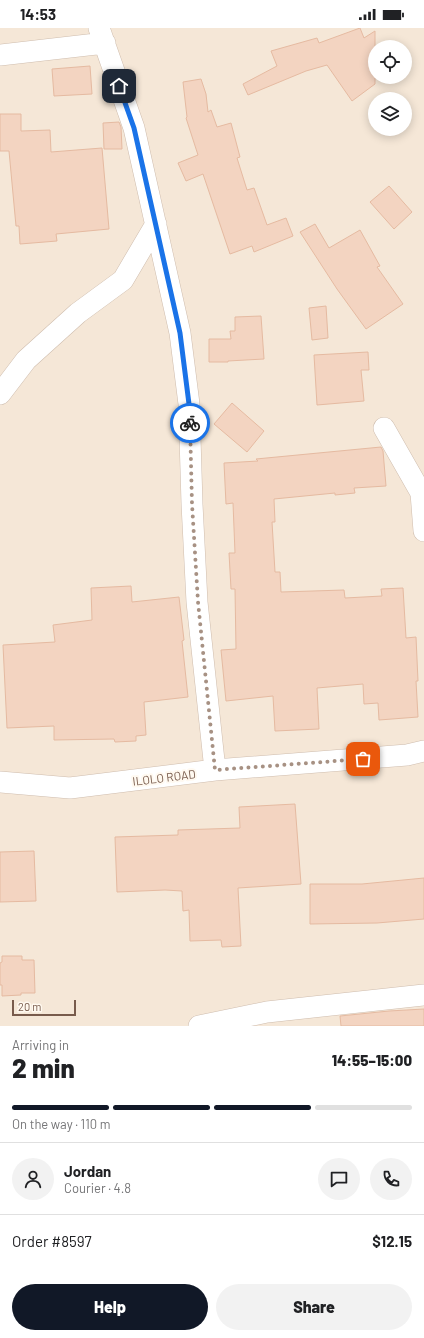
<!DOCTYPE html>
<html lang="en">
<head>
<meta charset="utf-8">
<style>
  :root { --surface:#fff; --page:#f2f2f2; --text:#202124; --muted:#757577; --line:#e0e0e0; --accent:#111827 }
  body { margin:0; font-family:Barlow,sans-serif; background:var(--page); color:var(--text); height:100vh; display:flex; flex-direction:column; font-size:15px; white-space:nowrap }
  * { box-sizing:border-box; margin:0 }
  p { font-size:13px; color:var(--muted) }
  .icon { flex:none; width:22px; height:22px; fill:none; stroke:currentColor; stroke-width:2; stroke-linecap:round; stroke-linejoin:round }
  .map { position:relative; height:998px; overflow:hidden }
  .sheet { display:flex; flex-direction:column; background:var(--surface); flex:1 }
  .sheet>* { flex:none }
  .tools { position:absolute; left:368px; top:12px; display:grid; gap:8px }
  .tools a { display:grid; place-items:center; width:44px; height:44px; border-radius:50%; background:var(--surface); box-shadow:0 2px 10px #0003; font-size:20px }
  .scale { position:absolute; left:12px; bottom:10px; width:64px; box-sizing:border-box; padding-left:4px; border:2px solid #785b4c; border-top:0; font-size:11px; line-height:14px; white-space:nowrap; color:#785b4c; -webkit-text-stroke:3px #fff9f0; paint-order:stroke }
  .pin { position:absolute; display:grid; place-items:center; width:34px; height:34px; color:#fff; margin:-17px; border-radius:8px; box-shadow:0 2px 6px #0006 }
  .courier { position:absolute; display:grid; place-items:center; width:40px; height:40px; margin:-20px; border:3px solid #1a73e8; border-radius:50%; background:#fff; color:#222; box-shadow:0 1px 5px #0007 }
  .summary em { font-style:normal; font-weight:800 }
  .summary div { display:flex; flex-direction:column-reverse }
  .summary { display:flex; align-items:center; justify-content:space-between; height:68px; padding:0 12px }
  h1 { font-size:26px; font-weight:800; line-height:30px }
  .bar { display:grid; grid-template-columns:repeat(4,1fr); gap:6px 4px; align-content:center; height:48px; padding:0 12px }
  .bar i { height:5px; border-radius:3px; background:var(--line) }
  .bar .active { background:var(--accent) }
  .bar p { grid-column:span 4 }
  .line { display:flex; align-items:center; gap:10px; padding:0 12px; border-top:1px solid var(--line) }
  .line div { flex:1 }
  .round { display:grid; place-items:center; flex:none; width:42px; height:42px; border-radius:21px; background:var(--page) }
  .cta { display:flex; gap:8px; margin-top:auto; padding:8px 12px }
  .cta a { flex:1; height:46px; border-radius:24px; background:var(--accent); color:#fff; font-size:16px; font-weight:800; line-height:46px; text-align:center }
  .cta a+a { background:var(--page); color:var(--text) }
  .status { display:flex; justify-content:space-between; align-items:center; height:28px; padding:0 20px; background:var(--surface); direction:ltr }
  .status svg { height:11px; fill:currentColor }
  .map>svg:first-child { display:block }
</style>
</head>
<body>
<div class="status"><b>14:53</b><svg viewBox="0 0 49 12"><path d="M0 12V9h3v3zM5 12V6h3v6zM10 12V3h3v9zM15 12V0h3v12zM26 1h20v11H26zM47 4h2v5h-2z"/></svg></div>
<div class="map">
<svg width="424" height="998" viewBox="0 0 424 998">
  <rect width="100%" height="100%" fill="#fdf5e9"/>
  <path fill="#f5e7d7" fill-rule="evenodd" d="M 0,0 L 424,0 L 424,998 L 0,998 ZM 375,19 L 405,19 L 405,49 L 375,49 ZM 375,71 L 405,71 L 405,101 L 375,101 Z"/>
  <path fill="#f3d4c1" stroke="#e5baa1" d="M 360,0 L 364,10 L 375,3 L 375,56 L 352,73 L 327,37 L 306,43 L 248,67 L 243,56 L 277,38 L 271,23 L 317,10 L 319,15 Z
    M 90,38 L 92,66 L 54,68 L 52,41 Z
    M 201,51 L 206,66 L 208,84 L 211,82 L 217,99 L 231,95 L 240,129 L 237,130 L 247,162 L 254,160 L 267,197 L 286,190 L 293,208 L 254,224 L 252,218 L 230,226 L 203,146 L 186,153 L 178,135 L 198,127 L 186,90 L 187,89 L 183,54 Z
    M 0,86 L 21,86 L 21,103 L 50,102 L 51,124 L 102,120 L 109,201 L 56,206 L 57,213 L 20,216 L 19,198 L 16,198 L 9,123 L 0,123 Z
    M 119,94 L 121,99 L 122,121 L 104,121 L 103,95 Z
    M 389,158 L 412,184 L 394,201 L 370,174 Z
    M 315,196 L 329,220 L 360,202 L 380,238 L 377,239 L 403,276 L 366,301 L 337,261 L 300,204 Z
    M 326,278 L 328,310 L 312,312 L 309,280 Z
    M 261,288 L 264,331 L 228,333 L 228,334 L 209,334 L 209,311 L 231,311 L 230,303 L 235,303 L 235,289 Z
    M 368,324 L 369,342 L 361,342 L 364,373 L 317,377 L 314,327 Z
    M 232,375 L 264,403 L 247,424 L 214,396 Z
    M 381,419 L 383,423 L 386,458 L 354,460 L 355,465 L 335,467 L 335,465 L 274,471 L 275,494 L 272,494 L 275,544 L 280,544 L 281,564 L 344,562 L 345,570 L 382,568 L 381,561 L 403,560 L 406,610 L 416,609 L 418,653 L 416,653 L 418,689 L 379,692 L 378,675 L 364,676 L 363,656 L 317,660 L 319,701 L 275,703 L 273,668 L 226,673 L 221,622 L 236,621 L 235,561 L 231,561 L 229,525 L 235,525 L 233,475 L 226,476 L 224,435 L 258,433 L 256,431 Z
    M 131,558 L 132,574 L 179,569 L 184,612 L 182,613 L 188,669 L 144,674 L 146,707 L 136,708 L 136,713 L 115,714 L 114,711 L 54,712 L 54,698 L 7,700 L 3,617 L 55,614 L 53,597 L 92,592 L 91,560 Z
    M 295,776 L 301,856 L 238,860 L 241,918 L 222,919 L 221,912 L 190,913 L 189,882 L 183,883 L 182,863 L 165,862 L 117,864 L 115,809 L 178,807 L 178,802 L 240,800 L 239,779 Z
    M 34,823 L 36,873 L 0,874 L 0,824 Z
    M 424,850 L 424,891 L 377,895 L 310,896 L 310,856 L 362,856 Z
    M 2,928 L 22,928 L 22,932 L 34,932 L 35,965 L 21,965 L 21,967 L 2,968 L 2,957 L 0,957 L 0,935 L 2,934 Z
    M 424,981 L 424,998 L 341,998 L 340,988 L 389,983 Z"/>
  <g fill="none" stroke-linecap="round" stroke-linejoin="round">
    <g stroke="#cfbdae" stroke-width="22">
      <path id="minor" d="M 99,0 L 134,100 L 180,305 L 189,376 L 192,476 L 197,574 L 215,742
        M 0,27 L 105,15
        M 0,366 L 26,332 L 78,285 L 123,252 L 156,196
        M 384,400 L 421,465 L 424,503
        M 0,754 L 70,760 L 215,742 L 407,727 L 424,723
        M 199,998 L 267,984 L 424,967"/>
    </g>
    <use href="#minor" stroke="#fff" stroke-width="21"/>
  </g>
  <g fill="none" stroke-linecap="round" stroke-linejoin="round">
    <path stroke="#a79183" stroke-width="4" stroke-dasharray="0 7.2" d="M 190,395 L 192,476 L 198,574 L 215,742 L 363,731"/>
    <path stroke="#1a73e8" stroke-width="5" d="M 119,58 L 134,100 L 180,305 L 189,376 L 190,395"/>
  </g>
  <g text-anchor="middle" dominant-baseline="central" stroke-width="4" stroke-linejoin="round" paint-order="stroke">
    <g font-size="12" fill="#785b4c" stroke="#fff9f0">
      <text transform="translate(164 749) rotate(-7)">ILOLO ROAD</text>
    </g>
  </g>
</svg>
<div class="tools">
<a><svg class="icon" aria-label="locate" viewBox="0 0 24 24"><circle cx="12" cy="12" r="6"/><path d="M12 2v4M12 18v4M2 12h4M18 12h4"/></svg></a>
<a><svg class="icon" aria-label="layers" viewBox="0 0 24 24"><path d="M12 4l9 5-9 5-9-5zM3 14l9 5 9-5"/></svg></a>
</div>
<div class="scale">20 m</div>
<div class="pin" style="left:363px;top:731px;background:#ea580c"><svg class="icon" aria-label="bag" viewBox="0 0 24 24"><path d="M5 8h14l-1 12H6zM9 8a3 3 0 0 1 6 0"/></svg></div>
<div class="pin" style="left:119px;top:58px;background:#1f2937"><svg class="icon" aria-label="home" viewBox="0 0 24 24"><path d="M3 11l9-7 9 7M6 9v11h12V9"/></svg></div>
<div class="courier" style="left:190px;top:395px"><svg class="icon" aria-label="bike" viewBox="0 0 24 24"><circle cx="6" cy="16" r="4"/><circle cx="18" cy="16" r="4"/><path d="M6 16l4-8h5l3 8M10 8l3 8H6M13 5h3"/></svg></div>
</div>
<section class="sheet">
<div class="summary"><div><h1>2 min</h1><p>Arriving in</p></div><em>14:55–15:00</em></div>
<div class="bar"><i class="active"></i><i class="active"></i><i class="active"></i><i></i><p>On the way · 110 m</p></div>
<div class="line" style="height:72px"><a class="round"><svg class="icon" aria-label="person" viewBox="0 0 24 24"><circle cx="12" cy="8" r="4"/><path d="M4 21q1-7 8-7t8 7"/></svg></a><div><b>Jordan</b><p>Courier · 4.8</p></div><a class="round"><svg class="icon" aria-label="chat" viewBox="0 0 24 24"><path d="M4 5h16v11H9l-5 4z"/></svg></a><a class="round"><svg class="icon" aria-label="phone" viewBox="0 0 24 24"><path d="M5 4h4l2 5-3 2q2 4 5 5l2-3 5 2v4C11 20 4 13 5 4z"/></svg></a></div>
<div class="line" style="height:52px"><div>Order #8597</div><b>$12.15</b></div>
<div class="cta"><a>Help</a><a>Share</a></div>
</section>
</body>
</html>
